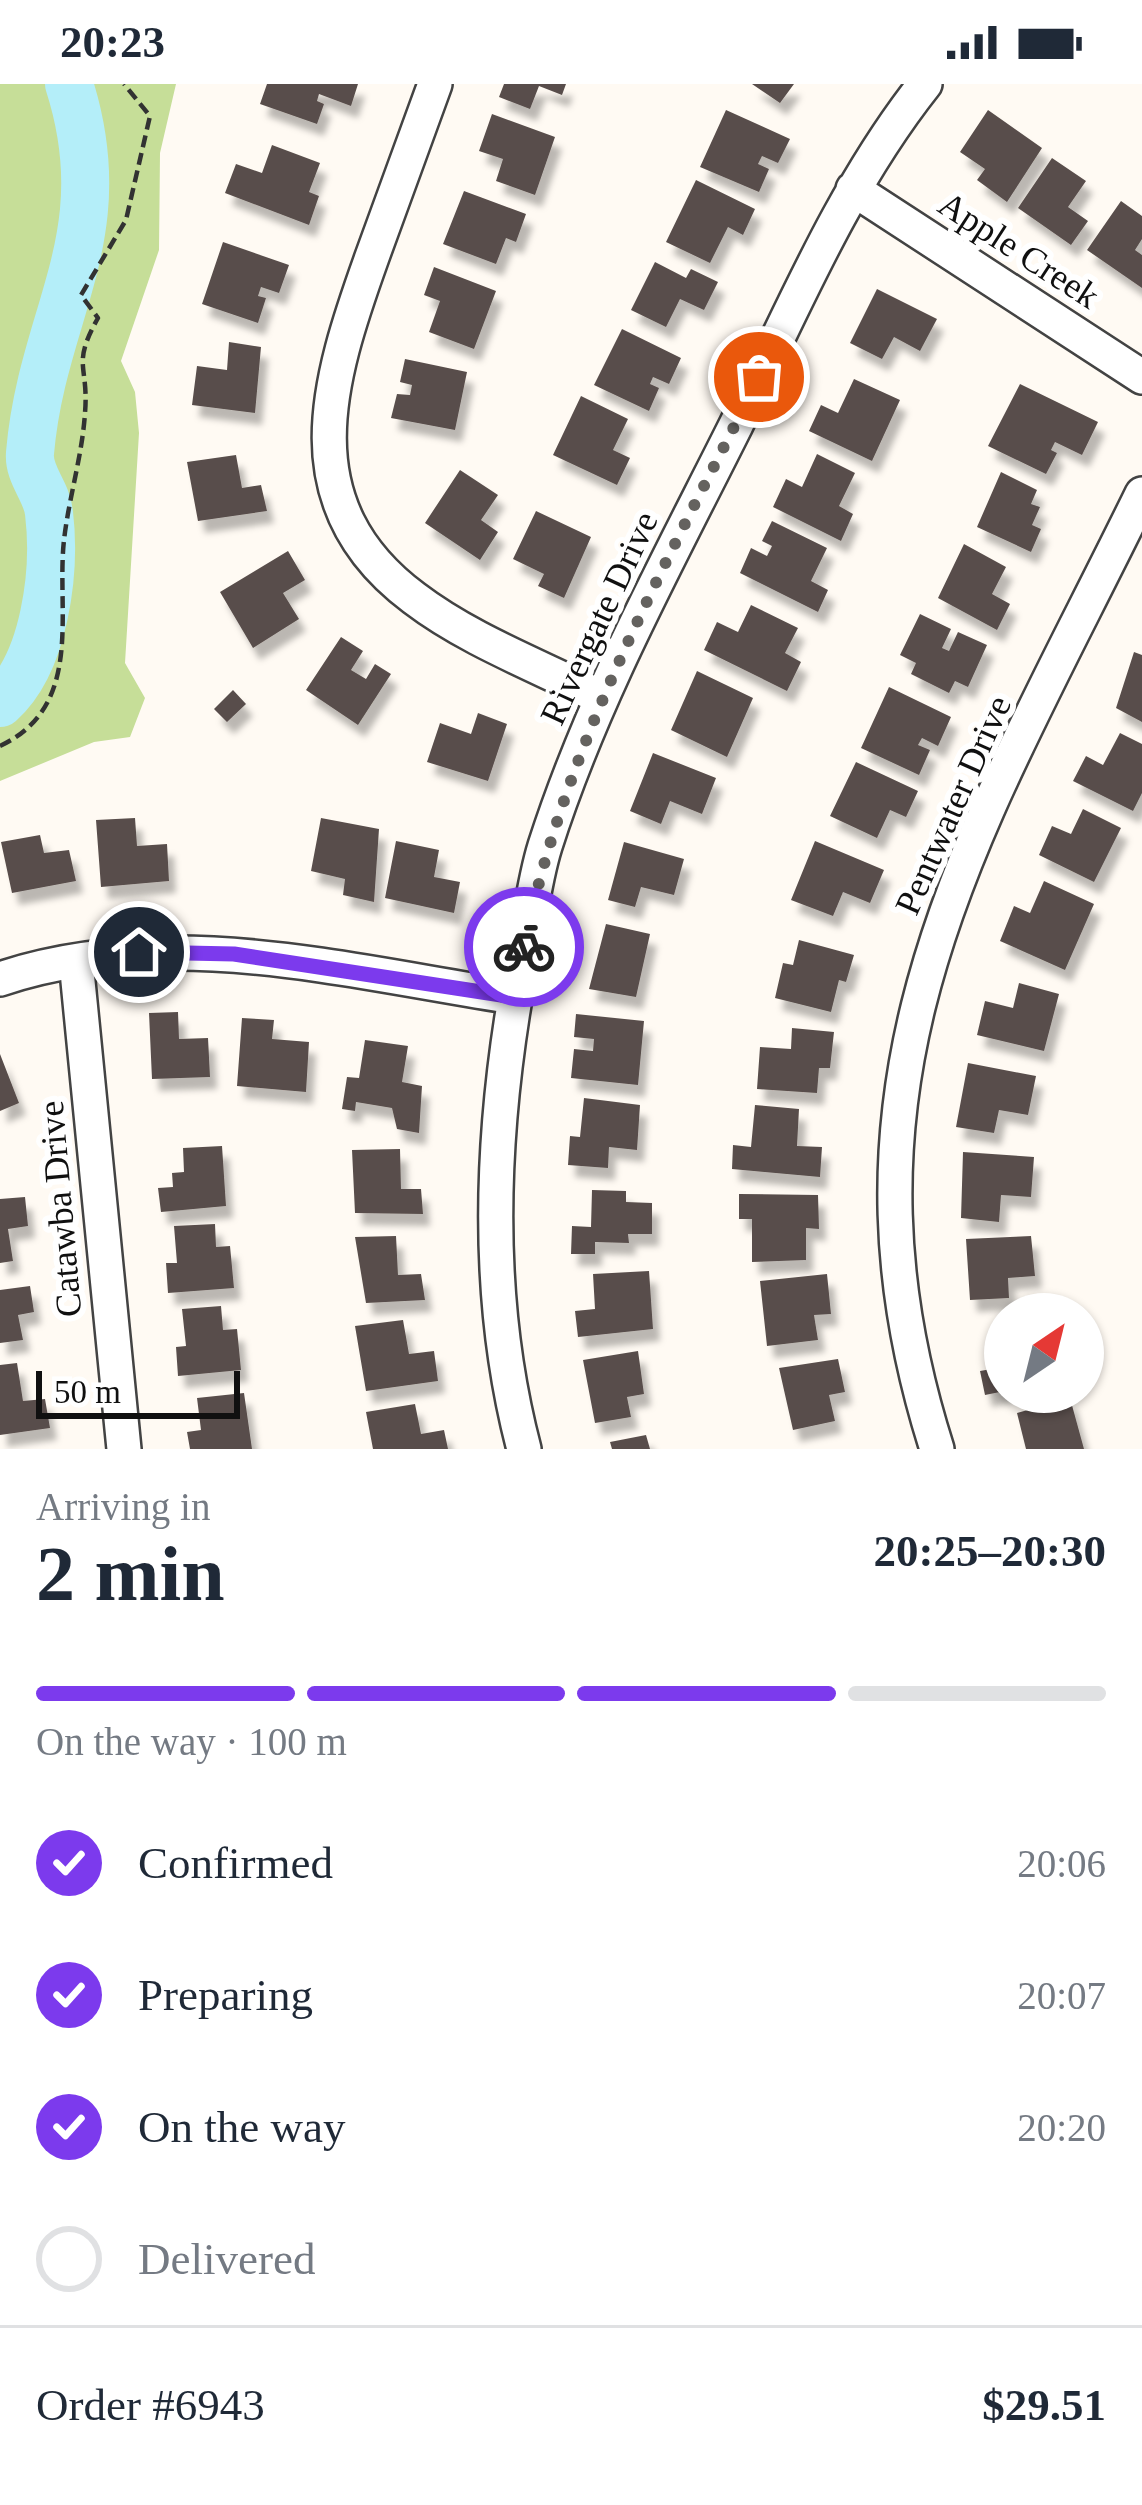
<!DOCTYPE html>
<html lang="en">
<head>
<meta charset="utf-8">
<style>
  :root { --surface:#fff; --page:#f2f2f3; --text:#1f2937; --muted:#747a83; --line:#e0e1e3; --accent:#7c3aed }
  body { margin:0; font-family:"Times New Roman",serif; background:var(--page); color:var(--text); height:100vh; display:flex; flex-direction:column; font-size:45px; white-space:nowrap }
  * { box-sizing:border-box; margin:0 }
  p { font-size:39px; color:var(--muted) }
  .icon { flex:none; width:66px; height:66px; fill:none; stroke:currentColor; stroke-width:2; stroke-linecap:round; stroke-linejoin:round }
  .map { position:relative; height:1365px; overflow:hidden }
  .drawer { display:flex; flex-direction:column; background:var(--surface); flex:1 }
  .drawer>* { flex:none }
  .needle { width:78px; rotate:35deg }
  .tools { position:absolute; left:984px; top:1209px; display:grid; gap:24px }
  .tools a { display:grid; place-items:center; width:120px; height:120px; border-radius:50%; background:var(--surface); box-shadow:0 3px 9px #0004; font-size:60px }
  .scale { position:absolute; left:36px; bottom:30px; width:204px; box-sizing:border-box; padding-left:12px; border:6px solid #101010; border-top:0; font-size:33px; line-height:42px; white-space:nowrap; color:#101010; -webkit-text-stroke:9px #fff; paint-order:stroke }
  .pin { position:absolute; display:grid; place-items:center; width:102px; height:102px; color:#fff; margin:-51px; border:6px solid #fff; border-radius:50%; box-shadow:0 3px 12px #0007 }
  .courier { position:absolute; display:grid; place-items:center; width:120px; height:120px; margin:-60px; border:9px solid #7c3aed; border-radius:50%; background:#fff; color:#222; box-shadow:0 3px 15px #0007 }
  .summary em { font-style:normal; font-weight:700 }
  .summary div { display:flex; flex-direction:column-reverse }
  .summary { display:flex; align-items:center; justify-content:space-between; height:204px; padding:0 36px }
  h1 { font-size:78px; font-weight:700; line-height:90px }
  .bar { display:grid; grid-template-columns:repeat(4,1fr); gap:18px 12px; align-content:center; height:144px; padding:0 36px }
  .bar i { height:15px; border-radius:9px; background:var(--line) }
  .bar .selected { background:var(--accent) }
  .bar p { grid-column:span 4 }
  .line { display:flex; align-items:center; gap:30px; padding:0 36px; border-top:3px solid var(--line) }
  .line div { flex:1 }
  ol { padding:0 36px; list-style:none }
  li { display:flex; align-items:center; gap:36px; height:132px }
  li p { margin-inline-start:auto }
  li .icon { padding:12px; border-radius:50%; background:var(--accent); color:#fff; stroke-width:4 }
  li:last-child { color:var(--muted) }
  li i { width:66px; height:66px; border:6px solid var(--line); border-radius:50% }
  .status { display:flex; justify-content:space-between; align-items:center; height:84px; padding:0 60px; background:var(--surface); direction:ltr }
  .status svg { height:33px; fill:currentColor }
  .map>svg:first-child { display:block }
</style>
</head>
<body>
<div class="status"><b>20:23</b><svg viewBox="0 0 49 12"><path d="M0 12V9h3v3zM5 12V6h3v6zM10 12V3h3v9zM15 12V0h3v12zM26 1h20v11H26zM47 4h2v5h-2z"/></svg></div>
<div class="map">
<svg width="1142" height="1365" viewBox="0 0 1142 1365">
  <defs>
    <filter id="shadow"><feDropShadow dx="7" dy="12" stdDeviation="3" flood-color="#0004"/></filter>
  </defs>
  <rect width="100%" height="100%" fill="#fffaf3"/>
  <path fill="#c6de98" d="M 0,0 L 176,0 L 160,69 L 159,166 L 121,277 L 135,308 L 139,349 L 125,579 L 145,614 L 130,653 L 94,658 L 0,697 Z"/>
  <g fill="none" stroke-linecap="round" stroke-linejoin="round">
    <path stroke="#b4eef9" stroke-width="48" d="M 0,619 C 45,579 56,487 49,429 C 47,407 28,391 30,369 C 42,228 118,153 69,0"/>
  </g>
  <path fill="#594e4b" filter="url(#shadow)" d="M 267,0 L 358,0 L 351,22 L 319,10 L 317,17 L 324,20 L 317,40 L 260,20 Z
    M 504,0 L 566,0 L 562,11 L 539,2 L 530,25 L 499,13 Z
    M 752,0 L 794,0 L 780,19 Z
    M 726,26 L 790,55 L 778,79 L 762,72 L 758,80 L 769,85 L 759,108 L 700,83 Z
    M 988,26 L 1042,64 L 1007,118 L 977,96 L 985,85 L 960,68 Z
    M 492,30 L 555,53 L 535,111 L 496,97 L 503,75 L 479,67 Z
    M 272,61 L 320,79 L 309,108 L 319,112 L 309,141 L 225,109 L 236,80 L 262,89 Z
    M 1052,74 L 1086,97 L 1068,123 L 1088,137 L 1071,161 L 1018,124 Z
    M 696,96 L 755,125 L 743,151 L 728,143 L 710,179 L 666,158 Z
    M 464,107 L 526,130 L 516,158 L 506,154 L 496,180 L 443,160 Z
    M 1121,117 L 1142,132 L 1142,155 L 1135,166 L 1142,171 L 1142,204 L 1087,166 Z
    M 223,158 L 289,181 L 279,209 L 261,203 L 258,212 L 266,214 L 258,239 L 202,220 Z
    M 655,178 L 686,194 L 691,185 L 718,198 L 704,226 L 680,215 L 666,243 L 631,226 Z
    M 434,183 L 496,207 L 474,265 L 429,248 L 440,217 L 424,211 Z
    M 877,205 L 937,235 L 920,267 L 894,253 L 882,275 L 850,259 Z
    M 622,245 L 681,274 L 669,300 L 653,293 L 650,300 L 659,304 L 649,327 L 594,301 Z
    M 229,258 L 261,263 L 255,329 L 192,321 L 197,282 L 227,286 Z
    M 405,275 L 467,288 L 455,346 L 391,334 L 397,310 L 410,311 L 412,301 L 400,298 Z
    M 854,295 L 900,316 L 872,377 L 809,347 L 821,321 L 838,329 Z
    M 1020,300 L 1098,338 L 1082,371 L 1055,358 L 1051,366 L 1057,369 L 1046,390 L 988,362 Z
    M 581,312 L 628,335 L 613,366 L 630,374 L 617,401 L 553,371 Z
    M 817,370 L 855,389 L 839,422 L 853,430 L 841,457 L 773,423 L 786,395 L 802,403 Z
    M 236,371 L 242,404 L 261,401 L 267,427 L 198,437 L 187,378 Z
    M 460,386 L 498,411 L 481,436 L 498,448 L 480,476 L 425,439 Z
    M 1001,388 L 1037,406 L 1031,420 L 1040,423 L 1032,441 L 1041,445 L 1031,468 L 977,443 Z
    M 536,427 L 591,453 L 564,514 L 538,502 L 544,490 L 513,475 Z
    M 772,437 L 827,464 L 811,497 L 828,506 L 818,528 L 740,489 L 751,464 L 767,472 L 772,462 L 762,457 Z
    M 964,460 L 1006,483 L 992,510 L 1010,520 L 997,546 L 938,514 Z
    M 288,467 L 305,496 L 283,509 L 299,535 L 253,564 L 220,508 Z
    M 751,521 L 798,544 L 785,569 L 801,578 L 787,607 L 704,566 L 717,538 L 738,548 Z
    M 920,530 L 951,545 L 942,564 L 949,567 L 958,548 L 987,561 L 968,603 L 955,597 L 949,609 L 911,590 L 916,579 L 900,571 Z
    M 341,553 L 363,567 L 351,586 L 366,595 L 375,580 L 391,590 L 358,641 L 306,606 Z
    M 1134,568 L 1142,571 L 1142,638 L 1116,624 Z
    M 697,587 L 753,614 L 727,673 L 671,646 Z
    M 889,603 L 951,633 L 938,662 L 922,654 L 918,661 L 930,666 L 919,691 L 861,664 Z
    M 233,606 L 246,620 L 227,638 L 214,625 Z
    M 478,629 L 507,640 L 488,697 L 427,678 L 440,639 L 471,650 Z
    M 1120,649 L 1142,660 L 1142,709 L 1133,727 L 1073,697 L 1086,672 L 1103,681 Z
    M 653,669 L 716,694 L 702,730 L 670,717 L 661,740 L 630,727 Z
    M 856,678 L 918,707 L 906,733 L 890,726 L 877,754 L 830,732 Z
    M 1083,725 L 1121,744 L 1094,798 L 1039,771 L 1052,742 L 1071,750 Z
    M 135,734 L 137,762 L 167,760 L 169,797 L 101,803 L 96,736 Z
    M 321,734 L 379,745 L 374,818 L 343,811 L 345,795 L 311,787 Z
    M 40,751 L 44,769 L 69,766 L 76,797 L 12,809 L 1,758 Z
    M 396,757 L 439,766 L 434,793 L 460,798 L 454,829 L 385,814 Z
    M 815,757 L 884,786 L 870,819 L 843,808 L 833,832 L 791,816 Z
    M 624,758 L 684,775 L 674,811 L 641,803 L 635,823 L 608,816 Z
    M 1044,797 L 1094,820 L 1065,886 L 1000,857 L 1014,822 L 1030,829 Z
    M 606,840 L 650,850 L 636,913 L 589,905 Z
    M 799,856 L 854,871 L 846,898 L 839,896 L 831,928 L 775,914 L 783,879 L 793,881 Z
    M 1019,899 L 1059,910 L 1044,967 L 977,951 L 985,917 L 1013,924 Z
    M 178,928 L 179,955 L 208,954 L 210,993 L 152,995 L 149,929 Z
    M 576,930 L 644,937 L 638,1001 L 571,994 L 574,965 L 593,967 L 594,955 L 574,953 Z
    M 242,934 L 274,936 L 272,955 L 309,958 L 306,1008 L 237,1002 Z
    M 792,944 L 834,948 L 830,984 L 819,984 L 817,1009 L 757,1005 L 760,963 L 791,965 Z
    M 365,956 L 408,962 L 402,998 L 422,1002 L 419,1049 L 397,1045 L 392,1024 L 356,1018 L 355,1027 L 342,1025 L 347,993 L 359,994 Z
    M 0,970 L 19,1019 L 0,1027 Z
    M 968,979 L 1036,992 L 1028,1031 L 999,1026 L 994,1049 L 956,1043 Z
    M 584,1014 L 640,1021 L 637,1066 L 609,1063 L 608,1084 L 568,1081 L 570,1052 L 580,1053 Z
    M 755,1021 L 799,1025 L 797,1062 L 822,1063 L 820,1093 L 732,1085 L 733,1061 L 751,1063 Z
    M 222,1062 L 226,1122 L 161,1128 L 158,1104 L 173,1103 L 172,1089 L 184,1088 L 183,1064 Z
    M 400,1065 L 401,1105 L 421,1105 L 423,1130 L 355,1129 L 352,1066 Z
    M 963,1068 L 1034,1073 L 1031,1113 L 1001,1111 L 999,1138 L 961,1134 Z
    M 592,1106 L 626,1107 L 626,1118 L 652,1119 L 652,1150 L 628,1150 L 629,1159 L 595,1158 L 595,1170 L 571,1170 L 572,1142 L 591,1143 Z
    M 739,1110 L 818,1111 L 819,1145 L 806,1144 L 806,1176 L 752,1178 L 752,1135 L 739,1135 Z
    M 25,1113 L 28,1142 L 8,1145 L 13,1177 L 0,1179 L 0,1115 Z
    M 215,1140 L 216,1163 L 230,1162 L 234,1204 L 168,1209 L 166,1179 L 177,1179 L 174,1142 Z
    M 396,1152 L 398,1191 L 421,1190 L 425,1216 L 366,1219 L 355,1153 Z
    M 1031,1152 L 1035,1192 L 1008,1194 L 1009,1214 L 970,1216 L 966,1155 Z
    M 649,1187 L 653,1245 L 578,1253 L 575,1227 L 595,1225 L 593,1190 Z
    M 827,1190 L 831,1230 L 814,1231 L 818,1256 L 767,1262 L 760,1197 Z
    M 30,1202 L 34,1228 L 18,1231 L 23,1256 L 0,1259 L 0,1206 Z
    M 221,1222 L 223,1246 L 237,1245 L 241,1286 L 178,1292 L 176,1263 L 186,1262 L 182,1225 Z
    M 403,1236 L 409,1270 L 434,1267 L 438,1297 L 366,1307 L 355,1242 Z
    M 1005,1245 L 1005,1307 L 985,1311 L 980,1287 L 997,1284 L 989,1248 Z
    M 638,1267 L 644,1310 L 627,1313 L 631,1333 L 595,1339 L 583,1276 Z
    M 838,1275 L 845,1308 L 829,1311 L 835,1337 L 793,1346 L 779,1284 Z
    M 17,1279 L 23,1317 L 45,1315 L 50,1344 L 0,1351 L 0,1281 Z
    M 244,1309 L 252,1365 L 190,1365 L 187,1348 L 201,1346 L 197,1314 Z
    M 1070,1314 L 1084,1365 L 1026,1365 L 1017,1329 Z
    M 415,1320 L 421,1350 L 444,1346 L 448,1365 L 373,1365 L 366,1328 Z
    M 646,1351 L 650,1365 L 612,1365 L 610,1358 Z"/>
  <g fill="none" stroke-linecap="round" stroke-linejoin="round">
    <g stroke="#434343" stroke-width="38">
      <path id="minor" d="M 435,0 C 414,58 393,115 372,173 C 328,296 288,420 414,514 C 469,556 539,582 600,613
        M 853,105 L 1142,293
        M 76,877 L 124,1365
        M 0,895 C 168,839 345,887 514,913
        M 524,1365 C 481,1202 492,1024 525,860 C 531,828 535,794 545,762 C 592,615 667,479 736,341 C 793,225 844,102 925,0
        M 937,1365 C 815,983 981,740 1142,410"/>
    </g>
    <path stroke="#323232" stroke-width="4.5" stroke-dasharray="12 6" stroke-linecap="butt" d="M 0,662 C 85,622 56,528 64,456 C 69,413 82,373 85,329 C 89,280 71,282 98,234 L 81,211 L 126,136 L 150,32 L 124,0"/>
    <use href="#minor" stroke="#fff" stroke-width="33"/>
  </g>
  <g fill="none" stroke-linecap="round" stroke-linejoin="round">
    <path stroke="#64625f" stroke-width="12" stroke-dasharray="0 21.6" d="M 524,863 C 566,656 666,480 759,293"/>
    <path stroke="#7c3aed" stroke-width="15" d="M 139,868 L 234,870 L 514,913 L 524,863"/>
  </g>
  <g text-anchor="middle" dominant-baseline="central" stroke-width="12" stroke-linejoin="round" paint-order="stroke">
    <g font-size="36" fill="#101010" stroke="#fff">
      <text transform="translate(1019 166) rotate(33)">Apple Creek</text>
      <text transform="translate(599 534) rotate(-65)">Rivergate Drive</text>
      <text transform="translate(953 721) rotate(-66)">Pentwater Drive</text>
      <text transform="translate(60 1125) rotate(-95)">Catawba Drive</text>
    </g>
  </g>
</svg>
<div class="tools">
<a><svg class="needle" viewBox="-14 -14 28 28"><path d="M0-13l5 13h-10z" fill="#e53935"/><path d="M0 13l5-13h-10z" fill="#747a83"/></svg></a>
</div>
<div class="scale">50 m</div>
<div class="pin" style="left:759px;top:293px;background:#ea580c"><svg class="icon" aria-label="bag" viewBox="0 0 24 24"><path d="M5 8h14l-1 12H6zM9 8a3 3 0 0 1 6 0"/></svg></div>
<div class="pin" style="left:139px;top:868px;background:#1f2937"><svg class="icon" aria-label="home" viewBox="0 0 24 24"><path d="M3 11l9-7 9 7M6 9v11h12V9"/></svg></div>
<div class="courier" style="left:524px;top:863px"><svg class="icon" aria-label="bike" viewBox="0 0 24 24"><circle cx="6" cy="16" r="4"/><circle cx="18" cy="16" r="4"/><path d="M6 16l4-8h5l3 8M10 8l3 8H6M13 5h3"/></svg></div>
</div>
<section class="drawer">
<div class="summary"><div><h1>2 min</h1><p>Arriving in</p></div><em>20:25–20:30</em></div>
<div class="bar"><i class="selected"></i><i class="selected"></i><i class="selected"></i><i></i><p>On the way · 100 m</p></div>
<ol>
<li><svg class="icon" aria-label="check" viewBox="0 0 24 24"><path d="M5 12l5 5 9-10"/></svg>Confirmed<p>20:06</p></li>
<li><svg class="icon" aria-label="check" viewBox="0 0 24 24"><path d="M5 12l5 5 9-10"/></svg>Preparing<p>20:07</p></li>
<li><svg class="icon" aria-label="check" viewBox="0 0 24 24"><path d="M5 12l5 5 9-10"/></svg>On the way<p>20:20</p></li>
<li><i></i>Delivered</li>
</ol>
<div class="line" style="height:156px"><div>Order #6943</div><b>$29.51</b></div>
</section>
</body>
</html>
